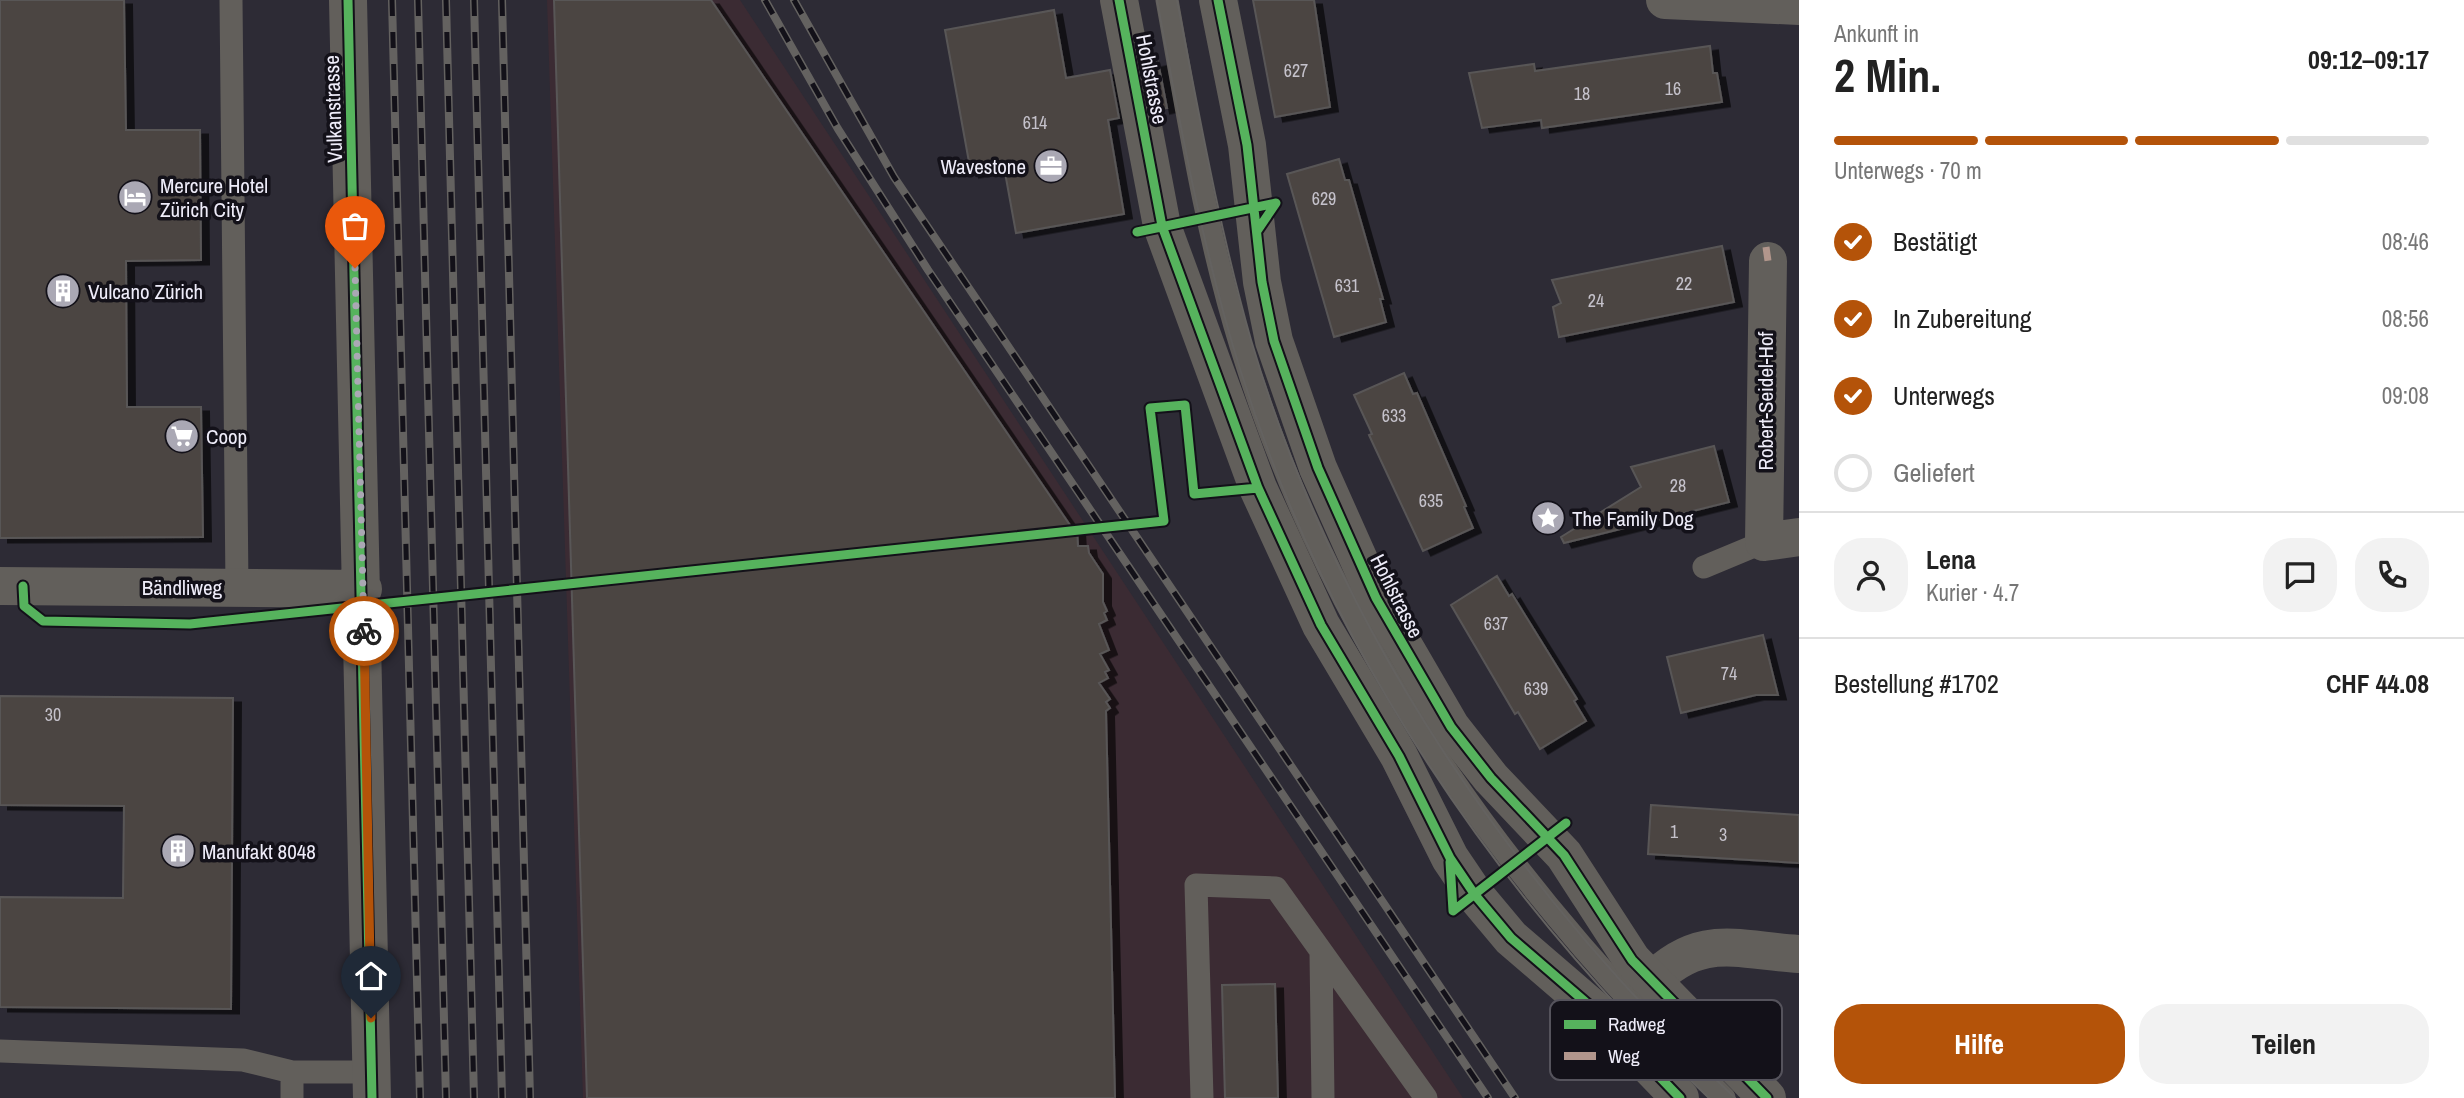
<!DOCTYPE html>
<html lang="de">
<head>
<meta charset="utf-8">
<style>
  :root { --surface:#fff; --page:#f2f2f2; --text:#222; --muted:#767676; --line:#e0e0e0; --accent:#b45309 }
  body { margin:0; font-family:"Archivo Narrow",sans-serif; background:var(--page); color:var(--text); height:100vh; display:flex; flex-direction:column; font-size:26px; white-space:nowrap }
  * { box-sizing:border-box; margin:0 }
  p { font-size:23px; color:var(--muted) }
  .icon { flex:none; width:38px; height:38px; fill:none; stroke:currentColor; stroke-width:2; stroke-linecap:round; stroke-linejoin:round }
  .map { position:relative; flex:1; overflow:hidden }
  .panel { display:flex; flex-direction:column; background:var(--surface); width:665px }
  .panel>* { flex:none }
  .pin { position:absolute; display:grid; place-items:center; width:60px; height:60px; color:#fff; margin:-72px -30px; border-radius:50% 50% 50% 0; rotate:-45deg; box-shadow:0 0 7px #0007 }
  .pin .icon { rotate:45deg }
  .courier { position:absolute; display:grid; place-items:center; width:70px; height:70px; margin:-35px; border:5px solid #b45309; border-radius:50%; background:#fff; color:#222; box-shadow:0 2px 9px #0007 }
  .headline em { font-style:normal; font-weight:800 }
  .headline div { display:flex; flex-direction:column-reverse }
  .headline { display:flex; align-items:center; justify-content:space-between; height:119px; padding:0 35px }
  h1 { font-size:46px; font-weight:800; line-height:52px }
  .bar { display:grid; grid-template-columns:repeat(4,1fr); gap:10px 7px; align-content:center; height:84px; padding:0 35px }
  .bar i { height:9px; border-radius:5px; background:var(--line) }
  .bar .on { background:var(--accent) }
  .bar p { grid-column:span 4 }
  .line { display:flex; align-items:center; gap:18px; padding:0 35px; border-top:2px solid var(--line) }
  .line div { flex:1 }
  .round { display:grid; place-items:center; flex:none; width:74px; height:74px; border-radius:28px; background:var(--page) }
  ol { padding:0 35px; list-style:none }
  li { display:flex; align-items:center; gap:21px; height:77px }
  li p { margin-inline-start:auto }
  li .icon { padding:7px; border-radius:50%; background:var(--accent); color:#fff; stroke-width:4 }
  li:last-child { color:var(--muted) }
  li i { width:38px; height:38px; border:4px solid var(--line); border-radius:50% }
  .action { display:flex; gap:14px; margin-top:auto; padding:14px 35px }
  .action a { flex:1; height:80px; border-radius:28px; background:var(--accent); color:#fff; font-size:28px; font-weight:800; line-height:80px; text-align:center }
  .action a+a { background:var(--page); color:var(--text) }
  main { display:flex; flex:1; min-height:0 }
  .map>svg:first-child { display:block }
</style>
</head>
<body>
<main>
<div class="map">
<svg width="1799" height="1098" viewBox="0 0 1799 1098">
  <defs>
    <filter id="shadow"><feDropShadow dx="8" dy="4.5" stdDeviation="0" flood-color="#0009"/></filter>
  </defs>
  <rect width="100%" height="100%" fill="#2d2b35"/>
  <path fill="#3b2b33" d="M 547,0 L 740,0 L 1463,1098 L 583,1098 Z"/>
  <path fill="#4b4542" stroke="#595657" stroke-width="2" filter="url(#shadow)" d="M 0,0 L 124,0 L 126,130 L 200,130 L 201,260 L 126,261 L 127,407 L 201,407 L 203,537 L 0,538 Z
    M 554,0 L 711,0 L 1072,528 L 1077,528 L 1078,546 L 1088,546 L 1089,553 L 1103,574 L 1103,602 L 1107,611 L 1104,613 L 1107,620 L 1099,624 L 1109,650 L 1100,654 L 1109,670 L 1105,672 L 1108,678 L 1099,683 L 1110,699 L 1106,702 L 1110,708 L 1106,711 L 1115,1098 L 587,1098 Z
    M 1253,0 L 1314,0 L 1330,107 L 1275,117 Z
    M 1054,10 L 1066,78 L 1110,70 L 1119,118 L 1108,120 L 1124,214 L 1016,233 L 1004,167 L 971,173 L 945,30 Z
    M 1710,46 L 1713,73 L 1717,73 L 1722,102 L 1542,128 L 1541,120 L 1482,128 L 1469,73 L 1534,64 L 1535,71 Z
    M 1158,62 L 1167,108 L 1162,109 L 1153,63 Z
    M 1339,159 L 1345,180 L 1349,180 L 1383,299 L 1380,299 L 1386,322 L 1334,337 L 1287,174 Z
    M 1722,246 L 1734,302 L 1559,337 L 1553,307 L 1561,303 L 1552,280 Z
    M 1404,373 L 1413,394 L 1417,393 L 1466,506 L 1464,507 L 1473,528 L 1423,551 L 1369,435 L 1372,434 L 1354,395 Z
    M 1714,446 L 1729,502 L 1564,543 L 1561,537 L 1641,487 L 1631,467 Z
    M 1497,576 L 1509,596 L 1512,594 L 1577,699 L 1574,701 L 1586,721 L 1540,749 L 1518,712 L 1515,714 L 1451,605 Z
    M 1763,635 L 1778,695 L 1756,695 L 1681,713 L 1667,657 Z
    M 0,696 L 233,698 L 231,1009 L 0,1007 L 0,897 L 123,898 L 124,806 L 0,805 Z
    M 1651,805 L 1799,815 L 1799,863 L 1648,854 Z
    M 1275,984 L 1278,1098 L 1225,1098 L 1222,985 Z"/>
  <g fill="none" stroke-linecap="round" stroke-linejoin="round">
    <path stroke="#625f5b" stroke-width="23" d="M 231,0 L 237,587
      M 1167,0 C 1188,116 1206,233 1241,346 C 1333,645 1504,881 1724,1098
      M 1704,567 L 1764,542
      M 1321,953 L 1323,1098
      M 0,1051 L 243,1060 L 292,1072 L 372,1072
      M 292,1098 L 292,1072
      M 1202,1098 L 1196,885 L 1276,888 L 1426,1098"/>
    <path stroke="#625f5b" stroke-width="38" d="M 348,0 L 372,1098
      M 1665,0 L 1799,6
      M 1768,261 L 1764,542 L 1799,537
      M 0,586 L 363,589
      M 1651,982 C 1700,932 1736,950 1799,954"/>
    <path stroke="#625f5b" stroke-width="38" d="M 1119,0 L 1162,226 L 1258,488 L 1321,625 L 1399,756 L 1450,858 L 1475,895 L 1511,938 L 1597,1012 L 1680,1098
      M 1218,0 L 1247,145 L 1262,282 L 1274,341 L 1318,468 L 1376,598 L 1451,727 L 1491,778 L 1564,855 L 1632,960 L 1767,1098"/>
    <path stroke="#646260" stroke-width="2" d="M 1157,0 C 1180,124 1202,248 1240,369 C 1327,647 1497,899 1709,1098
      M 1177,0 C 1199,114 1219,228 1251,340 C 1338,634 1514,888 1735,1098"/>
    <g stroke="#646260" stroke-width="8">
      <path id="rail" d="M 392,0 L 420,1098
        M 418,0 L 446,1098
        M 446,0 L 474,1098
        M 474,0 L 502,1098
        M 502,0 L 530,1098
        M 765,0 L 838,129 L 928,270 L 1488,1098
        M 794,0 L 894,177 L 1515,1098"/>
    </g>
    <use href="#rail" stroke="#131119" stroke-width="5" stroke-dasharray="16" stroke-linecap="butt"/>
    <path stroke="#b2968c" stroke-width="7" stroke-dasharray="14 7" stroke-linecap="butt" d="M 1766,247 L 1768,261"/>
    <g stroke="#131119" stroke-width="13">
      <path id="cycleway" d="M 348,0 L 372,1098
        M 1119,0 L 1162,226 L 1258,488 L 1321,625 L 1399,756 L 1450,858 L 1475,895 L 1511,938 L 1597,1012 L 1680,1098
        M 1218,0 L 1247,145 L 1262,282 L 1274,341 L 1318,468 L 1376,598 L 1451,727 L 1491,778 L 1564,855 L 1632,960 L 1767,1098
        M 1137,232 L 1276,203 L 1257,231
        M 23,586 L 24,606 L 43,621 L 190,624 L 1164,521 L 1150,408 L 1185,405 L 1194,494 L 1258,488
        M 1450,862 L 1453,911 L 1566,823"/>
    </g>
    <use href="#cycleway" stroke="#56b35d" stroke-width="9"/>
  </g>
  <g fill="none" stroke-linecap="round" stroke-linejoin="round">
    <path stroke="#aaa8b4" stroke-width="7" stroke-dasharray="0 12.6" d="M 355,268 L 364,631"/>
    <path stroke="#b45309" stroke-width="9" d="M 364,631 L 371,1018"/>
  </g>
  <defs>
    <g id="office-disc" transform="scale(1.75)"><circle r="9.5" fill="#aaa8b4" stroke="#131119"/><path d="M-6-3h4V-5.5h4V-3h4V5H-6ZM-1-4.5V-3h2v-1.5ZM-6 0V1H6V0Z" fill="#fff"/></g>
    <g id="hotel-disc" transform="scale(1.75)"><circle r="9.5" fill="#aaa8b4" stroke="#131119"/><path d="M-6-4.5h1.5V1H6V5H4.5V3h-9V5H-6ZM-4 0a1.8 1.8 0 1 1 3.6 0ZM.5 0V-2.5h3Q6-2.5 6 0Z" fill="#fff"/></g>
    <g id="building-disc" transform="scale(1.75)"><circle r="9.5" fill="#aaa8b4" stroke="#131119"/><path d="M-4-6H4V6H1V3H-1V6H-4ZM-2.5-4.3h1.7v1.8h-1.7ZM.8-4.3h1.7v1.8H.8ZM-2.5-1h1.7V.8h-1.7ZM.8-1h1.7V.8H.8Z" fill="#fff"/></g>
    <g id="supermarket-disc" transform="scale(1.75)"><circle r="9.5" fill="#aaa8b4" stroke="#131119"/><path d="M-6-5.5h2.5l.6 2H6L4.5 2H-2.5L-4.4-4H-6ZM-1.5 3.2a1.3 1.3 0 1 0 .1 0ZM3 3.2a1.3 1.3 0 1 0 .1 0Z" fill="#fff"/></g>
    <g id="sight-disc" transform="scale(1.75)"><circle r="9.5" fill="#aaa8b4" stroke="#131119"/><path d="M0-6L1.8-2.2L6-1.7L2.9 1.2L3.7 5.4L0 3.3L-3.7 5.4L-2.9 1.2L-6-1.7L-1.8-2.2Z" fill="#fff"/></g>
  </defs>
  <g fill-rule="evenodd">
    <use href="#office-disc" x="1051" y="166"/>
    <use href="#hotel-disc" x="135" y="197"/>
    <use href="#building-disc" x="63" y="291"/>
    <use href="#supermarket-disc" x="182" y="436"/>
    <use href="#sight-disc" x="1548" y="518"/>
    <use href="#building-disc" x="178" y="851"/>
  </g>
  <g text-anchor="middle" dominant-baseline="central" stroke-width="7" stroke-linejoin="round" paint-order="stroke">
    <g font-size="18" fill="#c5c2cb">
      <text x="1296" y="70">627</text>
      <text x="1673" y="88">16</text>
      <text x="1582" y="93">18</text>
      <text x="1035" y="122">614</text>
      <text x="1324" y="198">629</text>
      <text x="1684" y="283">22</text>
      <text x="1347" y="285">631</text>
      <text x="1596" y="300">24</text>
      <text x="1394" y="415">633</text>
      <text x="1678" y="485">28</text>
      <text x="1431" y="500">635</text>
      <text x="1496" y="623">637</text>
      <text x="1729" y="673">74</text>
      <text x="1536" y="688">639</text>
      <text x="53" y="714">30</text>
      <text x="1674" y="831">1</text>
      <text x="1723" y="834">3</text>
    </g>
    <g font-size="21" fill="#eeecf9" stroke="#131119">
      <text transform="translate(1152 79) rotate(79)">Hohlstrasse</text>
      <text transform="translate(333 109) rotate(-92)">Vulkanstrasse</text>
      <text transform="translate(1765 401) rotate(-90)">Robert-Seidel-Hof</text>
      <text x="182" y="587">Bändliweg</text>
      <text transform="translate(1397 596) rotate(63)">Hohlstrasse</text>
    </g>
    <g font-size="21" fill="#eeecf9" stroke="#131119" text-anchor="start">
      <text x="1026" y="166" text-anchor="end">Wavestone</text>
      <text x="160" y="185">Mercure Hotel<tspan x="160" dy="24">Zürich City</tspan></text>
      <text x="88" y="291">Vulcano Zürich</text>
      <text x="206" y="436">Coop</text>
      <text x="1572" y="518">The Family Dog</text>
      <text x="202" y="851">Manufakt 8048</text>
    </g>
  </g>
  <rect x="1550" y="1000" width="232" height="80" rx="10" fill="#131119" stroke="#55535c" stroke-width="2"/>
  <rect x="1564" y="1020" width="32" height="9" fill="#56b35d"/>
  <rect x="1564" y="1052" width="32" height="8" fill="#b2968c"/>
  <g font-size="19" fill="#eeecf9">
    <text x="1608" y="1031">Radweg</text>
    <text x="1608" y="1063">Weg</text>
  </g>
</svg>
<div class="pin" style="left:355px;top:268px;background:#ea580c"><svg class="icon" aria-label="bag" viewBox="0 0 24 24"><path d="M5 8h14l-1 12H6zM9 8a3 3 0 0 1 6 0"/></svg></div>
<div class="pin" style="left:371px;top:1018px;background:#1f2937"><svg class="icon" aria-label="home" viewBox="0 0 24 24"><path d="M3 11l9-7 9 7M6 9v11h12V9"/></svg></div>
<div class="courier" style="left:364px;top:631px"><svg class="icon" aria-label="bike" viewBox="0 0 24 24"><circle cx="6" cy="16" r="4"/><circle cx="18" cy="16" r="4"/><path d="M6 16l4-8h5l3 8M10 8l3 8H6M13 5h3"/></svg></div>
</div>
<section class="panel">
<div class="headline"><div><h1>2 Min.</h1><p>Ankunft in</p></div><em>09:12–09:17</em></div>
<div class="bar"><i class="on"></i><i class="on"></i><i class="on"></i><i></i><p>Unterwegs · 70 m</p></div>
<ol>
<li><svg class="icon" aria-label="check" viewBox="0 0 24 24"><path d="M5 12l5 5 9-10"/></svg>Bestätigt<p>08:46</p></li>
<li><svg class="icon" aria-label="check" viewBox="0 0 24 24"><path d="M5 12l5 5 9-10"/></svg>In Zubereitung<p>08:56</p></li>
<li><svg class="icon" aria-label="check" viewBox="0 0 24 24"><path d="M5 12l5 5 9-10"/></svg>Unterwegs<p>09:08</p></li>
<li><i></i>Geliefert</li>
</ol>
<div class="line" style="height:126px"><a class="round"><svg class="icon" aria-label="person" viewBox="0 0 24 24"><circle cx="12" cy="8" r="4"/><path d="M4 21q1-7 8-7t8 7"/></svg></a><div><b>Lena</b><p>Kurier · 4.7</p></div><a class="round"><svg class="icon" aria-label="chat" viewBox="0 0 24 24"><path d="M4 5h16v11H9l-5 4z"/></svg></a><a class="round"><svg class="icon" aria-label="phone" viewBox="0 0 24 24"><path d="M5 4h4l2 5-3 2q2 4 5 5l2-3 5 2v4C11 20 4 13 5 4z"/></svg></a></div>
<div class="line" style="height:91px"><div>Bestellung #1702</div><b>CHF 44.08</b></div>
<div class="action"><a>Hilfe</a><a>Teilen</a></div>
</section>
</main>
</body>
</html>
